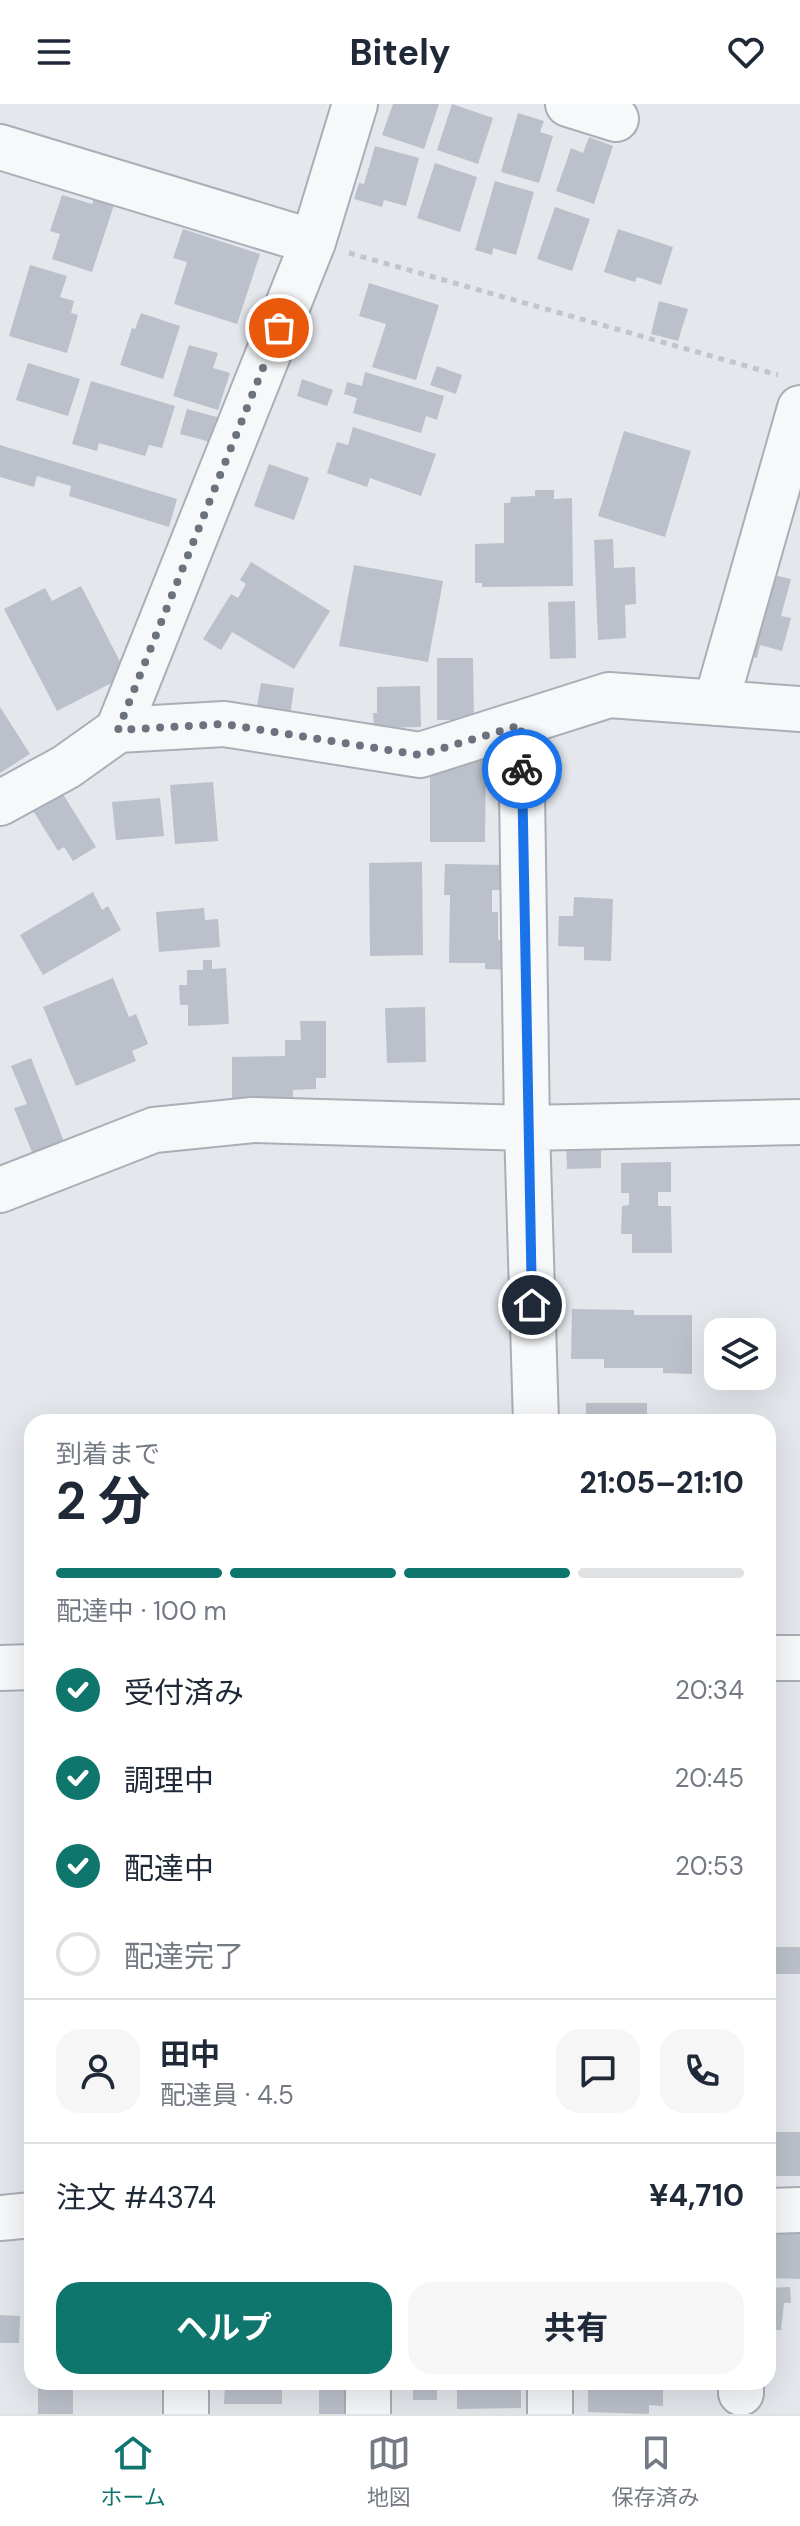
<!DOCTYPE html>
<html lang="ja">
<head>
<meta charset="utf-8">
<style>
  :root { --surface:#fff; --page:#f6f6f7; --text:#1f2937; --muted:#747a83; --line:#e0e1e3; --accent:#0f766e }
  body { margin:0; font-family:"DM Sans","Noto Sans JP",sans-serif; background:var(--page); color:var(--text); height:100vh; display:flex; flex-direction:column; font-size:30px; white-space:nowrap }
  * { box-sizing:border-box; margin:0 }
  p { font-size:26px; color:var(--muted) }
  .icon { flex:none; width:44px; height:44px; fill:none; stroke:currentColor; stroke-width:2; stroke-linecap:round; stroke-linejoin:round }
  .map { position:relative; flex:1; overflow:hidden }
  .sheet { position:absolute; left:24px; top:1310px; width:752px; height:976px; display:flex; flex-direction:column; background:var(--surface); border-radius:24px; box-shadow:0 8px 32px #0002 }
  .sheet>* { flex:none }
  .controls { position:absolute; left:704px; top:1214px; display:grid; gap:16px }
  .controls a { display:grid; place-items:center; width:72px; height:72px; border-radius:16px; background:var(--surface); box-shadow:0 8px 32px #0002; font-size:40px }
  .pin { position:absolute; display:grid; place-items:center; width:68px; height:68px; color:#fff; margin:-34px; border:4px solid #fff; border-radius:50%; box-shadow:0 2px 8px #0007 }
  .courier { position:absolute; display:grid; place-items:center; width:80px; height:80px; margin:-40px; border:6px solid #1a73e8; border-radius:50%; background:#fff; color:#222; box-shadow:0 2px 10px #0007 }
  .head em { font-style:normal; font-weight:700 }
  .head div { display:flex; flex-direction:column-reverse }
  .head { display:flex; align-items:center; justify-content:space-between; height:136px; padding:0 32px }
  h1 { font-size:52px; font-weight:700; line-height:60px }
  .bar { display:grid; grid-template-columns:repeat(4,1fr); gap:12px 8px; align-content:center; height:96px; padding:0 32px }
  .bar i { height:10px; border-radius:6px; background:var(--line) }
  .bar .on { background:var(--accent) }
  .bar p { grid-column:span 4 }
  .line { display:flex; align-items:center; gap:20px; padding:0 32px; border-top:2px solid var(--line) }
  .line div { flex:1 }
  .round { display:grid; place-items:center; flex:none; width:84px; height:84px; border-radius:24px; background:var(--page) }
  ol { padding:0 32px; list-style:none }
  li { display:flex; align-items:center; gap:24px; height:88px }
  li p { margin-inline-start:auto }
  li .icon { padding:8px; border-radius:50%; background:var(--accent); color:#fff; stroke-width:4 }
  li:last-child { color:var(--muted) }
  li i { width:44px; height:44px; border:4px solid var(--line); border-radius:50% }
  .button { display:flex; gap:16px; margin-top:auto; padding:16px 32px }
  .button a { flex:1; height:92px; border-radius:24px; background:var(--accent); color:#fff; font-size:32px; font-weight:700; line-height:92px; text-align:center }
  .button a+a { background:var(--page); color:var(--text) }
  header { display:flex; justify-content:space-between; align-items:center; height:104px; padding:0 32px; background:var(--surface); font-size:36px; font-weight:700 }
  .tab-bar { display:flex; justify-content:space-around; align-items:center; height:112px; border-top:2px solid var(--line); background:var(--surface); font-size:22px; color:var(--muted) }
  .tab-bar a { display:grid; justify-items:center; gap:4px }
  .tab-bar .on { color:var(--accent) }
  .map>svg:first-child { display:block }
</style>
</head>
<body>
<header><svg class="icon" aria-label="menu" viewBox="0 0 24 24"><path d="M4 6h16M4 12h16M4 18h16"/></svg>Bitely<svg class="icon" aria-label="heart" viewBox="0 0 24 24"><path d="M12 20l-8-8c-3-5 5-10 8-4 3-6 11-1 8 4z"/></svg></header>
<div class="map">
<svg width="800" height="2310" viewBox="0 0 800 2310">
  <rect width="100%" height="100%" fill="#e4e7ec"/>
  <path fill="#bbc0ca" d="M 393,0 L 439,0 L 424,45 L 382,31 Z
    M 452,0 L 493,14 L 478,60 L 437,46 Z
    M 518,9 L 544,17 L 540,28 L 553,32 L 539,79 L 501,68 Z
    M 589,33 L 613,42 L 594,100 L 556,87 L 571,44 L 583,49 Z
    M 375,42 L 419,54 L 406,102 L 384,96 L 382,103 L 354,95 L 359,79 L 364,80 Z
    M 435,59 L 477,73 L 460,128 L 417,114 Z
    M 495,77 L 534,88 L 516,151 L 493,144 L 492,151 L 475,146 Z
    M 62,91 L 92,100 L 94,95 L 114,101 L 92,168 L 52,155 L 60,130 L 50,127 Z
    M 555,103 L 590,115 L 572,167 L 537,155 Z
    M 183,125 L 260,150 L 237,220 L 174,200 L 187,158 L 173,154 Z
    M 618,125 L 673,143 L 661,181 L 637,173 L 635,178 L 604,168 Z
    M 30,161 L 67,172 L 60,193 L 74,197 L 71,209 L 78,211 L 67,249 L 9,232 Z
    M 369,179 L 439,201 L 416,276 L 372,263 L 386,220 L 359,212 Z
    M 659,197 L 688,205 L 678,237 L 651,230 Z
    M 141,209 L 180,222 L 163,275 L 120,261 L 132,224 L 135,225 Z
    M 189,241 L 218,249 L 213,264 L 230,269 L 218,306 L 173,292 Z
    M 28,259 L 80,275 L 68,312 L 16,296 Z
    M 437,262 L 462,271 L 456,290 L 430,281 Z
    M 365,268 L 444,292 L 437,316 L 426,312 L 421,329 L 353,309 L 357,294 L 344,290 L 347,278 L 362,282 Z
    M 302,275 L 333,286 L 327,302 L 297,292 Z
    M 91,277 L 175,302 L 162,344 L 149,341 L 145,352 L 99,339 L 97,347 L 72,340 Z
    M 187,305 L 228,316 L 222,341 L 180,330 Z
    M 353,323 L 436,350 L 421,392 L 370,374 L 367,383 L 327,369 L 337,338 L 348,341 Z
    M 624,327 L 691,347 L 665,433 L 598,412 Z
    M 0,341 L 177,395 L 169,423 L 69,392 L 71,382 L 37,372 L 34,383 L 0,373 Z
    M 269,360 L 309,374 L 294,416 L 254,402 Z
    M 535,386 L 554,386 L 554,395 L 572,394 L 573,482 L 482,483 L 482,479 L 475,479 L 475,440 L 504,439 L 504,399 L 510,399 L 511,393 L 535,392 Z
    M 613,435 L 614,464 L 635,463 L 636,500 L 625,501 L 626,534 L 598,536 L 594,436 Z
    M 251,458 L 330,507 L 294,565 L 232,528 L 221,546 L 203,535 L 231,490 L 238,494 L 246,480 L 240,476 Z
    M 354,461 L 443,477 L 428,558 L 339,542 Z
    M 761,468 L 791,475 L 781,512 L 791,514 L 782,547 L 760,541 L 757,554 L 742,550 Z
    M 81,482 L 127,571 L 57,607 L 4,505 L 45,484 L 52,497 Z
    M 575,497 L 576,554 L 550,555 L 548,498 Z
    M 437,554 L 473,554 L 474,616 L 437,616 Z
    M 261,579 L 294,584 L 290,612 L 256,607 Z
    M 420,582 L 421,623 L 374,624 L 373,609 L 377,609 L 377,583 Z
    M 0,603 L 30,650 L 0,669 Z
    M 430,656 L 486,656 L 485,738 L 430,738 Z
    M 213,678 L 218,737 L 175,740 L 170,681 Z
    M 61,687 L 96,743 L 73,757 L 64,743 L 58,747 L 32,705 Z
    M 160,694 L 164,732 L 116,736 L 112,698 Z
    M 422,758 L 423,851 L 370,852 L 369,759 Z
    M 445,760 L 503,761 L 503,786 L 492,786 L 492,808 L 498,808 L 498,836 L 513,836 L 512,866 L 485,865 L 485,859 L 449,859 L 450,791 L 444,791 Z
    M 93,788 L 102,806 L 108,802 L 121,826 L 43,871 L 20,831 Z
    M 574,793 L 613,795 L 611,857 L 584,856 L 584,843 L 558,842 L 559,812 L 573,812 Z
    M 204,804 L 205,816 L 218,815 L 220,843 L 159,848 L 156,808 Z
    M 203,856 L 212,856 L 212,865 L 226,864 L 229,920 L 188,922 L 188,901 L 180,901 L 179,881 L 187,881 L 187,866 L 203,866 Z
    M 113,874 L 129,913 L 136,910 L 148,940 L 132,947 L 136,957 L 76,982 L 43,903 Z
    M 425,903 L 426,958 L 387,959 L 385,904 Z
    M 300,917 L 326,917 L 326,974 L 316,974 L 316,985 L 293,986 L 293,993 L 232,994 L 232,953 L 285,952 L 285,936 L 301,936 Z
    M 31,954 L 65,1040 L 34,1053 L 14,1004 L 27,1000 L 11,962 Z
    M 601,1037 L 601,1064 L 567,1065 L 566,1038 Z
    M 671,1058 L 671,1088 L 658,1088 L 658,1102 L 671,1102 L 672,1149 L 632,1149 L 632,1130 L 621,1130 L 622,1102 L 629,1101 L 629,1089 L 621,1089 L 621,1059 Z
    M 572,1205 L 634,1206 L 634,1211 L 692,1211 L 692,1270 L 663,1269 L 663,1264 L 604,1264 L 604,1255 L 571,1255 Z
    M 586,1299 L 647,1299 L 647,1318 L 586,1318 Z
    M 768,1843 L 800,1843 L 800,1870 L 768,1870 Z
    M 768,2028 L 800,2028 L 800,2072 L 768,2072 Z
    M 768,2127 L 800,2127 L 800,2175 L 768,2174 Z
    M 790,2183 L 791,2199 L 784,2199 L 781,2226 L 768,2226 L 768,2184 Z
    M 0,2211 L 20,2212 L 19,2239 L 0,2239 Z
    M 38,2278 L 105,2278 L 105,2286 L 73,2286 L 73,2310 L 38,2310 Z
    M 215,2278 L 279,2278 L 282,2279 L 282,2300 L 224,2300 L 225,2282 L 215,2282 Z
    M 319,2278 L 348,2278 L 348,2310 L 319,2310 Z
    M 413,2278 L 437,2278 L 437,2296 L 413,2296 Z
    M 457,2278 L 521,2278 L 521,2304 L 457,2305 Z
    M 588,2278 L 651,2278 L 651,2284 L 663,2284 L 663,2302 L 649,2301 L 649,2310 L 588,2308 Z"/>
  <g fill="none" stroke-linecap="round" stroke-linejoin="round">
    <g stroke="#a9aeb7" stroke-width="48">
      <path id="minor" d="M 568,0 L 616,15
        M 0,43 L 313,138
        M 716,599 L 800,304
        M 521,621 L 527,1024 L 536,1318
        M 118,626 L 313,138 L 355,0
        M 0,699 L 66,663 L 118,626 L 224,620 L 420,651 L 609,591 L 800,605
        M 0,1086 L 154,1026 L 253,1016 L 527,1024 L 800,1018
        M 768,1554 L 800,1554
        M 0,1564 L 32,1563
        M 768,2107 L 800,2106
        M 0,2114 L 32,2111
        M 186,2278 L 186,2310
        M 550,2278 L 550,2310
        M 741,2278 L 741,2289
        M 368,2310 L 368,2278"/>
    </g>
    <path stroke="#c2c5cb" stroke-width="5" stroke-dasharray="6 6" stroke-linecap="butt" d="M 349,149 L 778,271"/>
    <use href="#minor" stroke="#f7f8fa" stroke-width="44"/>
  </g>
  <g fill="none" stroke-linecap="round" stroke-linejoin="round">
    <path stroke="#6c737f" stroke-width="8" stroke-dasharray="0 14.4" d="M 279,224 L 118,626 L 224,620 L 420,651 L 521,621 L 522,665"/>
    <path stroke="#1a73e8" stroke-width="10" d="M 522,665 L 532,1201"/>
  </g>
</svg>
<div class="controls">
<a><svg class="icon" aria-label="layers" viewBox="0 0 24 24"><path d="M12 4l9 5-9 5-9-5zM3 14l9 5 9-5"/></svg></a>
</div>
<div class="pin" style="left:279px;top:224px;background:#ea580c"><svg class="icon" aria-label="bag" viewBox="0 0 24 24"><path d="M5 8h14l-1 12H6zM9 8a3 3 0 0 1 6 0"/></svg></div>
<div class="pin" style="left:532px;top:1201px;background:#1f2937"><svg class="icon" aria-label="home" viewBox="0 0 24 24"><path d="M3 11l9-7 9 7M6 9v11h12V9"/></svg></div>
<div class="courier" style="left:522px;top:665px"><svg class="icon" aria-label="bike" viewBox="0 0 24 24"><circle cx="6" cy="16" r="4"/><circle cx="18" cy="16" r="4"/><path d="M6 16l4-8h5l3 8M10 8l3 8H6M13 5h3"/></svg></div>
<section class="sheet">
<div class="head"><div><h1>2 分</h1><p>到着まで</p></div><em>21:05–21:10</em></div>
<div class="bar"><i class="on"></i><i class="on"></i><i class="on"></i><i></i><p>配達中 · 100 m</p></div>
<ol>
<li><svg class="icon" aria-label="check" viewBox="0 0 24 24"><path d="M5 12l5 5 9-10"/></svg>受付済み<p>20:34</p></li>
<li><svg class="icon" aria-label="check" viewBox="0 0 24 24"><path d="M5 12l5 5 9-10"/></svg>調理中<p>20:45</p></li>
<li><svg class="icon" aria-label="check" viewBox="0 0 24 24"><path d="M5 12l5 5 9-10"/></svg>配達中<p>20:53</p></li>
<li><i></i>配達完了</li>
</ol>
<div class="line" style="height:144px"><a class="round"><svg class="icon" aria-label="person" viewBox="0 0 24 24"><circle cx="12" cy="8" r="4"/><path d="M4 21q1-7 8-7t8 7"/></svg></a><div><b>田中</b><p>配達員 · 4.5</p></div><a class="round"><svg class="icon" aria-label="chat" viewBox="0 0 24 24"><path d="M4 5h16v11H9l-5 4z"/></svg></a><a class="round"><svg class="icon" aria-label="phone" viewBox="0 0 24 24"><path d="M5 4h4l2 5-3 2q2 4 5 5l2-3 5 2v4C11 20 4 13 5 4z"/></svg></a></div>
<div class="line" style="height:104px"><div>注文 #4374</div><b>¥4,710</b></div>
<div class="button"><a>ヘルプ</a><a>共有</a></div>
</section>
</div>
<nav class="tab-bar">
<a class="on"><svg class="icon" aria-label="home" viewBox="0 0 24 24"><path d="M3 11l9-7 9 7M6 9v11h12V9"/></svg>ホーム</a>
<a><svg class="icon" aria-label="map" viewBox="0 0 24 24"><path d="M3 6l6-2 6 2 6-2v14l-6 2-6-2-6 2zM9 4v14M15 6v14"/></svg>地図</a>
<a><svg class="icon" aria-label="saved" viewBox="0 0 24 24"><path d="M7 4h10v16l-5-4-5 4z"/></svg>保存済み</a>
</nav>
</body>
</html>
